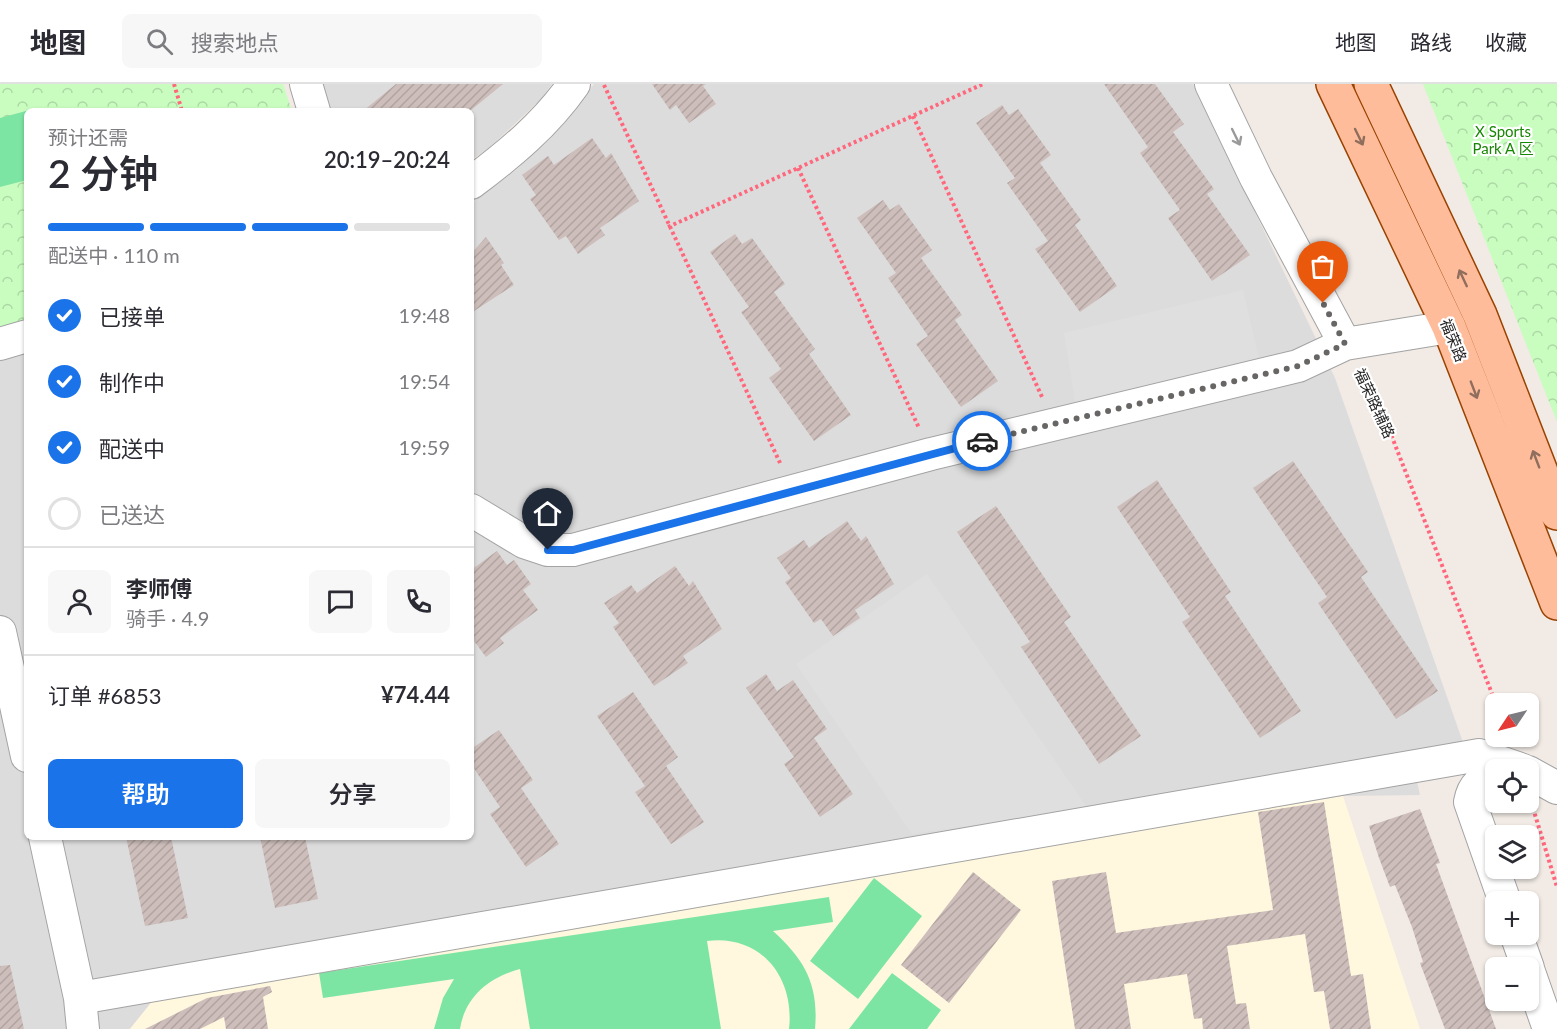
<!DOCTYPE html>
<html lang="zh">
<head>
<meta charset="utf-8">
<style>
  :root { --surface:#fff; --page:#f7f7f7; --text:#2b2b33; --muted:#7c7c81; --line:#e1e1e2; --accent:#1a73e8 }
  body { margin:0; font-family:Lato,"Noto Sans SC",sans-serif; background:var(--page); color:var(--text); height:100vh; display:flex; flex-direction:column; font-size:22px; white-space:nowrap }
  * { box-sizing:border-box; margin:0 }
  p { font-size:20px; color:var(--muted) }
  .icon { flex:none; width:33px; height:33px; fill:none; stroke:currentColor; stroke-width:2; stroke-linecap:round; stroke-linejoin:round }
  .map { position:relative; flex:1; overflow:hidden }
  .sheet { position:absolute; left:24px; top:24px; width:450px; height:732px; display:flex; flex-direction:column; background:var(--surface); border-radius:9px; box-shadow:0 2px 4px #0004 }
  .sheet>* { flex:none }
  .needle { width:39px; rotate:235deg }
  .controls { position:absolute; left:1485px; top:609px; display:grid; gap:12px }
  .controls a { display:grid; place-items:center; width:54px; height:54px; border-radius:9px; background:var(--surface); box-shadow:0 2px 4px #0004; font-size:30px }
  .pin { position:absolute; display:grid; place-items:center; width:51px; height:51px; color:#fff; margin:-62px -26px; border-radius:50% 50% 50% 0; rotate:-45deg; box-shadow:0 0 6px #0007 }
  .pin .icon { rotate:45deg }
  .courier { position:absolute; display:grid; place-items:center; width:60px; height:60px; margin:-30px; border:4px solid #1a73e8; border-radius:50%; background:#fff; color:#222; box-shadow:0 2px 8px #0007 }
  .headline em { font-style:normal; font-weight:600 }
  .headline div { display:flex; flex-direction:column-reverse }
  .headline { display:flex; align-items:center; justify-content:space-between; height:102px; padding:0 24px }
  h1 { font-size:39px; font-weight:600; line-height:45px }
  .bar { display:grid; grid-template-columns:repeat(4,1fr); gap:9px 6px; align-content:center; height:72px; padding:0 24px }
  .bar i { height:8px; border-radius:4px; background:var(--line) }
  .bar .active { background:var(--accent) }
  .bar p { grid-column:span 4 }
  .line { display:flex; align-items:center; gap:15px; padding:0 24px; border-top:2px solid var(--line) }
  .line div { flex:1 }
  .round { display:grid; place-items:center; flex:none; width:63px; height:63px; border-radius:9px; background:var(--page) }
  ol { padding:0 24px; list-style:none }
  li { display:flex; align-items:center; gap:18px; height:66px }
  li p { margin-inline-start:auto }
  li .icon { padding:6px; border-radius:50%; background:var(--accent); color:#fff; stroke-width:4 }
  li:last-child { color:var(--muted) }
  li i { width:33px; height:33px; border:3px solid var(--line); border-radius:50% }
  .primary-button { display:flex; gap:12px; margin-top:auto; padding:12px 24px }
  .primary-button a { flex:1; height:69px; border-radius:9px; background:var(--accent); color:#fff; font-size:24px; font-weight:600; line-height:69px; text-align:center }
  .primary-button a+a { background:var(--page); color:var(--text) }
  header { display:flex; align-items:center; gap:36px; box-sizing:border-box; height:84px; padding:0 30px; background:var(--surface); border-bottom:2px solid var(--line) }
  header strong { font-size:28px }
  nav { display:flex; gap:33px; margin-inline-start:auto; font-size:21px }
  .search { width:420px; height:54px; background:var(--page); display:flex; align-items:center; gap:15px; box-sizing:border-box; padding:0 21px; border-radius:9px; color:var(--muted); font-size:22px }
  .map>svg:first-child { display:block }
</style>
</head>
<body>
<header>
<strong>地图</strong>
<div class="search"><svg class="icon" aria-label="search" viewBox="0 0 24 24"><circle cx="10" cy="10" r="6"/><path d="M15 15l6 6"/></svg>搜索地点</div>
<nav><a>地图</a><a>路线</a><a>收藏</a></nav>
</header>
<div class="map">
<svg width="1557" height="945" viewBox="0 0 1557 945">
  <defs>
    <pattern id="park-crowns" width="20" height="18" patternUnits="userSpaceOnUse" patternTransform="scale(1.5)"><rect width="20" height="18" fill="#c9fdbf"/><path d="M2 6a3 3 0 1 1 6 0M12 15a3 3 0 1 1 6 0" fill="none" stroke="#acd8a4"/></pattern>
    <pattern id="building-hatch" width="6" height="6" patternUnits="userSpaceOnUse" patternTransform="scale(1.5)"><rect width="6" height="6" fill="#cdbebb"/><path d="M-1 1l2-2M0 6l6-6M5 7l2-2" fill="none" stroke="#b0a3a0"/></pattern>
  </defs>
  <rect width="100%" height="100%" fill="#f1eae5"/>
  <path fill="#dddcdc" d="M 319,0 L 552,0 L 541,15 L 488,65 L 471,76 L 471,27 L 328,27 Z
    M 594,0 L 1193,0 L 1335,294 L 1472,684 L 1417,697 L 1420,711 L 1343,712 L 290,890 L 162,905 L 130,945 L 0,945 L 0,276 L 27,268 L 27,753 L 471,753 L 471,119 L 516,86 L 550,55 Z"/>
  <path fill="#fff8df" d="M 1343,712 L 1420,945 L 130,945 L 162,905 L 290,890 Z"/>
  <path fill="url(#park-crowns)" d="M 0,0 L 283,0 L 292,27 L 27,27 L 27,241 L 0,249 Z
    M 1423,0 L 1557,0 L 1557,338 Z"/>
  <path fill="#7de5a4" d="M 37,24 L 38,27 L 27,27 L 27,96 L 0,103 L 0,34 Z
    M 874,794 L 922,832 L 858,915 L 810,877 Z
    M 829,813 L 833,838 L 773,847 C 805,876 819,901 815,945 L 789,945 C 795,894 761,850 707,857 L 721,945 L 530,945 L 520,885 C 490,893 465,912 460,945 L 434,945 L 443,914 L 454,895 L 323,914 L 319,889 Z
    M 892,889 L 941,926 L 927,945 L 849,945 Z"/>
  <path fill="#dfdfdf" d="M 1243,206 L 1260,279 L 1076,323 L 1064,249 Z
    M 927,490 L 1088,725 L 912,750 L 796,580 Z"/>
  <path fill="url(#building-hatch)" d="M 396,0 L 503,0 L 470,27 L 363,27 Z
    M 652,0 L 706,0 L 703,2 L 716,20 L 689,39 L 676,21 L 670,26 Z
    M 1104,0 L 1155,0 L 1184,40 L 1173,48 L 1214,105 L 1207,110 L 1250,171 L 1212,197 L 1168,134 L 1180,126 L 1140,69 L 1148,63 Z
    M 1002,21 L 1009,31 L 1018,25 L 1051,71 L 1040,79 L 1081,136 L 1075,141 L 1117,202 L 1080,228 L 1035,165 L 1048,157 L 1007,99 L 1015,94 L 976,39 Z
    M 592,54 L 606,74 L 611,69 L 639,117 L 600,144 L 605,151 L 578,170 L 566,152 L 559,156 L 530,115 L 536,111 L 522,91 L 548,72 L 554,81 Z
    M 883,116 L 890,126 L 899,120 L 932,166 L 921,174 L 962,231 L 955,236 L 998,297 L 961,323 L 916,260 L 928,252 L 888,194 L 896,189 L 857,134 Z
    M 735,150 L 742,160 L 752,154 L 785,200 L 774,208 L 815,265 L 809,270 L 851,331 L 814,357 L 769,294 L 781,285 L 741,228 L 749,223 L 710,168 Z
    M 486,153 L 504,179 L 501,181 L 514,201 L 471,229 L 471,170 Z
    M 1293,377 L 1368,488 L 1361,493 L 1438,607 L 1396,635 L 1318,519 L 1327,513 L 1253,404 Z
    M 1157,396 L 1231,508 L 1225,512 L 1301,627 L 1260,654 L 1182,538 L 1190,533 L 1117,423 Z
    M 996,422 L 1071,533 L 1064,538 L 1141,652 L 1099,680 L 1021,563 L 1030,558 L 957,448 Z
    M 847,437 L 861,457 L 866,452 L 894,500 L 855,526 L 860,534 L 833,552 L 821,535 L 814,539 L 785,498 L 791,494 L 777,474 L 804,456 L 809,464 Z
    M 497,467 L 507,481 L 514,476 L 531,500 L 523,506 L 538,526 L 500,554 L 504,559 L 486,573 L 471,553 L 471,486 Z
    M 675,482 L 689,502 L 693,497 L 722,545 L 683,572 L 688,579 L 654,602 L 613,543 L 619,539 L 604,519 L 631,501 L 637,509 Z
    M 766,590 L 777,607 L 793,596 L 827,645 L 814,654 L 853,710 L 820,733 L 784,680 L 794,673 L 746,604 Z
    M 633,608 L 678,673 L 666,682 L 704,738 L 671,760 L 635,708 L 645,702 L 597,632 Z
    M 499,646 L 533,696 L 521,704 L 559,760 L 526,783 L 490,730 L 500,723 L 471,680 L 471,665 Z
    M 1324,718 L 1351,892 L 1363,890 L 1371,945 L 1330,945 L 1324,907 L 1314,908 L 1305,850 L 1227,862 L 1236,920 L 1246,919 L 1250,945 L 1203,945 L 1202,934 L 1194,935 L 1187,890 L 1124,900 L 1131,945 L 1075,945 L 1052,797 L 1106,788 L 1116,849 L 1273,826 L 1258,728 Z
    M 1420,725 L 1440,779 L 1436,780 L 1496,945 L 1445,945 L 1420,879 L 1423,878 L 1412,843 L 1395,801 L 1390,803 L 1379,774 L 1369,742 Z
    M 126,753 L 171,753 L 188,834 L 145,842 Z
    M 260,753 L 305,753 L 318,815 L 275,824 Z
    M 973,788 L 1021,826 L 949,919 L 901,881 Z
    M 10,881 L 24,945 L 0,945 L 0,882 Z
    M 270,902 L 272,908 L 263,913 L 268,945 L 226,945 L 224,933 L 200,945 L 145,945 L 207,914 Z"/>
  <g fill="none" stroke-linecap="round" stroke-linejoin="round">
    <g stroke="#a3a3a3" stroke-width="34">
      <path id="minor" d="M 306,0 L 314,27
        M 1211,0 L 1256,94 L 1345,260
        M 471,99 C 510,70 546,40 574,0
        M 0,260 L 27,252
        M 471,426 L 524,458 L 548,466 L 573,466 L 931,370 L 1298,282 L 1345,260 L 1449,243
        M 0,548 L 27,672
        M 1528,688 L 1557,704
        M 1496,692 C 1480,696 1473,702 1470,718 L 1505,818
        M 45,753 L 80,914 L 83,945
        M 1516,850 L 1528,884
        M 1528,885 L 1549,945
        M 80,914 L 1479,671 L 1523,686"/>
    </g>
    <g stroke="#9a4300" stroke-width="36">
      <path id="major" d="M 1333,0 L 1449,243 L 1557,519
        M 1371,0 L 1480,231 L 1557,429"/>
    </g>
    <path stroke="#ff677c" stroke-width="4" stroke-dasharray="3 3" stroke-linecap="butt" d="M 174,0 L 182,27
      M 604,1 L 781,381
      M 913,32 L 1043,315
      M 798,84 L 919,344
      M 668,143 L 983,0
      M 1360,287 L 1378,317 L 1496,620
      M 1533,724 L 1557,803"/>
    <use href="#minor" stroke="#fff" stroke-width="32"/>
    <use href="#major" stroke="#ffbc9b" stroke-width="33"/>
  </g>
  <defs><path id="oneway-shaft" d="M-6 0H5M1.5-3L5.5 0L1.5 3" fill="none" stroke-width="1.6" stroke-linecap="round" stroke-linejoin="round" transform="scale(1.5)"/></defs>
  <use stroke="#9a9a9a" href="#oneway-shaft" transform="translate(1236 53) rotate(64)"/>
  <g stroke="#8f6e5d">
    <use href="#oneway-shaft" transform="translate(1359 53) rotate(64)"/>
    <use href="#oneway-shaft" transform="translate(1463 194) rotate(-115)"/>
    <use href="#oneway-shaft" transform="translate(1474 306) rotate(69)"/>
    <use href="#oneway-shaft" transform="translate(1536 375) rotate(-111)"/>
  </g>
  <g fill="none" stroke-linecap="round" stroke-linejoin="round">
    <path stroke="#686664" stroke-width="6" stroke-dasharray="0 10.8" d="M 982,357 L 1298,282 L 1345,260 L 1323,219"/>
    <path stroke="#1a73e8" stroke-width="8" d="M 548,466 L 573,466 L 982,357"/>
  </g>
  <g text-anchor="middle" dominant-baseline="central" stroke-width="4.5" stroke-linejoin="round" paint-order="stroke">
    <g font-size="15" fill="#188703" stroke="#fff">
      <text x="1503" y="47">X Sports<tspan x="1503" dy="17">Park A 区</tspan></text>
    </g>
    <g font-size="15" fill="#1f1f1f" stroke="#fff">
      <text transform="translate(1454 256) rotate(68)">福荣路</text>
      <text transform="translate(1375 319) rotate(65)">福荣路辅路</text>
    </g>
  </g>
</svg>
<div class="controls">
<a><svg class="needle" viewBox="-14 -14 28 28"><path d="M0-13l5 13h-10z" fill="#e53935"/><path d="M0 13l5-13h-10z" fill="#7c7c81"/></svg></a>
<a><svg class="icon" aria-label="locate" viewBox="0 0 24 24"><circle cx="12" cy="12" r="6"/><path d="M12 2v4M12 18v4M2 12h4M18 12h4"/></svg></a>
<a><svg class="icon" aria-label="layers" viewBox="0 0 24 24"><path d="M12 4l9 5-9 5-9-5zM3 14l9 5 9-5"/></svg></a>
<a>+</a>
<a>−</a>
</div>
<div class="pin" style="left:1323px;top:219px;background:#ea580c"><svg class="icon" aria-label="bag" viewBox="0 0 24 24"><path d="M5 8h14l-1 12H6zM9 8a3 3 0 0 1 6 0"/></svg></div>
<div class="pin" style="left:548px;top:466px;background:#1f2937"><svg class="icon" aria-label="home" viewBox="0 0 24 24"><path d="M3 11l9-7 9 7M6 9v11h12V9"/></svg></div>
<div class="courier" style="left:982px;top:357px"><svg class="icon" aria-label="car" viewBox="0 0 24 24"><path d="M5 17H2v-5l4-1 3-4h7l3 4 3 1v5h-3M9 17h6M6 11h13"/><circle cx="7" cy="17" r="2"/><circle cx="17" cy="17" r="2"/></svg></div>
<section class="sheet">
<div class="headline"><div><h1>2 分钟</h1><p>预计还需</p></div><em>20:19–20:24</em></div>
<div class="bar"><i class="active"></i><i class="active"></i><i class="active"></i><i></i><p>配送中 · 110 m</p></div>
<ol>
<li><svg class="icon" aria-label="check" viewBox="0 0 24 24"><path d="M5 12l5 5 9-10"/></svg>已接单<p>19:48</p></li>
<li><svg class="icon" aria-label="check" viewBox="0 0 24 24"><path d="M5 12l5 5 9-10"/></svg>制作中<p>19:54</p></li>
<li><svg class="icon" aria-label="check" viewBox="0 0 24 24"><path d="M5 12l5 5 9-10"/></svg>配送中<p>19:59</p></li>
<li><i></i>已送达</li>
</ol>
<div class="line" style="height:108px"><a class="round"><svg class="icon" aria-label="person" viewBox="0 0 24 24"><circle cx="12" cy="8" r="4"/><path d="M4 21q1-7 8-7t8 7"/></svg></a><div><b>李师傅</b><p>骑手 · 4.9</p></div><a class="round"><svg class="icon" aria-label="chat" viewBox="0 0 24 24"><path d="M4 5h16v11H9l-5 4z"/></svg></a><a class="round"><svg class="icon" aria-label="phone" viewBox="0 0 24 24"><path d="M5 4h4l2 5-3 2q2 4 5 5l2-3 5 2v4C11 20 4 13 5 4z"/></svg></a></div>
<div class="line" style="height:78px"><div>订单 #6853</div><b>¥74.44</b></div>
<div class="primary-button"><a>帮助</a><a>分享</a></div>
</section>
</div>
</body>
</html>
